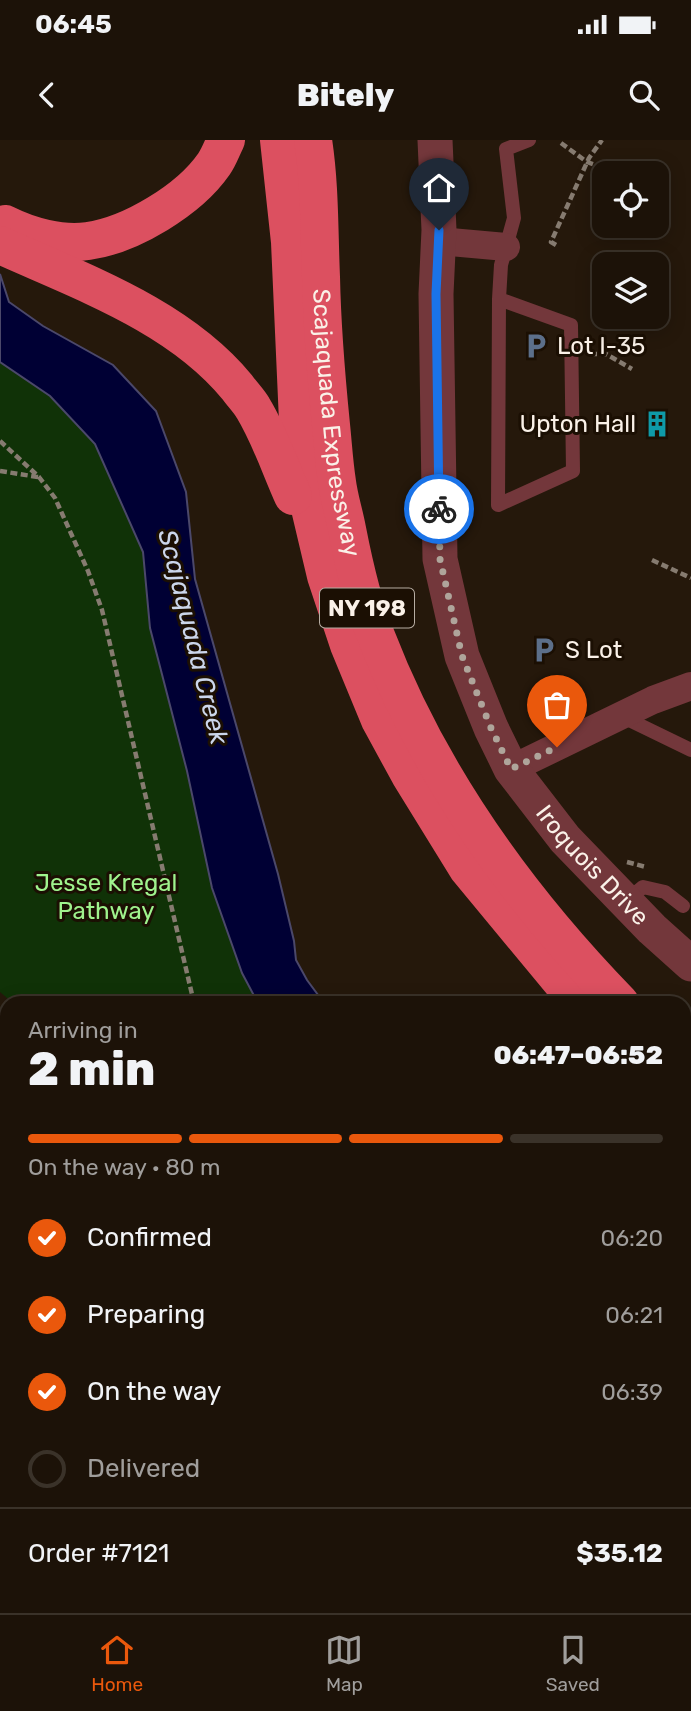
<!DOCTYPE html>
<html lang="en">
<head>
<meta charset="utf-8">
<style>
  :root { --surface:#1c1208; --page:#292016; --text:#f1f3f6; --muted:#a09e9c; --line:#3a3229; --accent:#ea580c }
  body { margin:0; font-family:Rubik,sans-serif; background:var(--page); color:var(--text); height:100vh; display:flex; flex-direction:column; font-size:26px; white-space:nowrap }
  * { box-sizing:border-box; margin:0 }
  p { font-size:23px; color:var(--muted) }
  .icon { flex:none; width:38px; height:38px; fill:none; stroke:currentColor; stroke-width:2; stroke-linecap:round; stroke-linejoin:round }
  .map { position:relative; flex:1; overflow:hidden }
  .details { position:absolute; left:0px; top:856px; width:691px; height:618px; display:flex; flex-direction:column; background:var(--surface); border-radius:21px 21px 0 0; box-shadow:0 4px 18px #0003,0 0 0 2px var(--line) }
  .details>* { flex:none }
  .fabs { position:absolute; left:592px; top:21px; display:grid; gap:14px }
  .fabs a { display:grid; place-items:center; width:77px; height:77px; border-radius:14px; background:var(--surface); box-shadow:0 4px 18px #0003,0 0 0 2px var(--line); font-size:35px }
  .pin { position:absolute; display:grid; place-items:center; width:60px; height:60px; color:#fff; margin:-72px -30px; border-radius:50% 50% 50% 0; rotate:-45deg; box-shadow:0 0 7px #0007 }
  .pin .icon { rotate:45deg }
  .courier { position:absolute; display:grid; place-items:center; width:70px; height:70px; margin:-35px; border:5px solid #1a73e8; border-radius:50%; background:#fff; color:#222; box-shadow:0 2px 9px #0007 }
  .overview em { font-style:normal; font-weight:800 }
  .overview div { display:flex; flex-direction:column-reverse }
  .overview { display:flex; align-items:center; justify-content:space-between; height:119px; padding:0 28px }
  h1 { font-size:46px; font-weight:800; line-height:52px }
  .bar { display:grid; grid-template-columns:repeat(4,1fr); gap:10px 7px; align-content:center; height:84px; padding:0 28px }
  .bar i { height:9px; border-radius:5px; background:var(--line) }
  .bar .selected { background:var(--accent) }
  .bar p { grid-column:span 4 }
  .line { display:flex; align-items:center; gap:18px; padding:0 28px; border-top:2px solid var(--line) }
  .line div { flex:1 }
  ol { padding:0 28px; list-style:none }
  li { display:flex; align-items:center; gap:21px; height:77px }
  li p { margin-inline-start:auto }
  li .icon { padding:7px; border-radius:50%; background:var(--accent); color:#fff; stroke-width:4 }
  li:last-child { color:var(--muted) }
  li i { width:38px; height:38px; border:4px solid var(--line); border-radius:50% }
  .status { display:flex; justify-content:space-between; align-items:center; height:49px; padding:0 35px; background:var(--surface); direction:ltr }
  .status svg { height:19px; fill:currentColor }
  header { display:flex; justify-content:space-between; align-items:center; height:91px; padding:0 28px; background:var(--surface); font-size:32px; font-weight:800 }
  .menu { display:flex; justify-content:space-around; align-items:center; height:98px; border-top:2px solid var(--line); background:var(--surface); font-size:19px; color:var(--muted) }
  .menu a { display:grid; justify-items:center; gap:4px }
  .menu .selected { color:var(--accent) }
  .map>svg:first-child { display:block }
</style>
</head>
<body>
<div class="status"><b>06:45</b><svg viewBox="0 0 49 12"><path d="M0 12V9h3v3zM5 12V6h3v6zM10 12V3h3v9zM15 12V0h3v12zM26 1h20v11H26zM47 4h2v5h-2z"/></svg></div>
<header><svg class="icon" aria-label="back" viewBox="0 0 24 24"><path d="M15 5l-7 7 7 7"/></svg>Bitely<svg class="icon" aria-label="search" viewBox="0 0 24 24"><circle cx="10" cy="10" r="6"/><path d="M15 15l6 6"/></svg></header>
<div class="map">
<svg width="691" height="1473" viewBox="0 0 691 1473">
  <rect width="100%" height="100%" fill="#25180b"/>
  <path fill="#103207" d="M 0,222 L 50,256 L 95,304 L 143,412 L 150,488 L 187,631 L 212,748 L 242,833 L 258,863 L 13,863 L 0,852 Z
    M 684,1130 L 691,1136 L 691,1452 L 684,1447 Z"/>
  <path fill="#000034" stroke="#4b486a" stroke-width="2" d="M 0,134 L 9,162 L 43,186 L 113,225 L 156,271 L 186,352 L 195,439 L 278,734 L 294,801 L 296,820 L 307,840 L 324,863 L 258,863 L 242,833 L 212,748 L 187,631 L 150,488 L 143,412 L 95,304 L 50,256 L 0,222 Z
    M 684,1071 L 691,1076 L 691,1136 L 684,1130 Z"/>
  <g fill="none" stroke-linecap="round" stroke-linejoin="round">
    <path stroke="#867b70" stroke-width="4.5" stroke-dasharray="7 3.5" stroke-linecap="butt" d="M 561,3 L 587,22 L 595,25
      M 556,105 L 551,102 L 589,18 L 602,0
      M 590,214 L 606,214 L 632,229
      M 0,301 L 39,337 L 55,358 L 88,431 L 102,470 L 194,863
      M 0,331 L 38,337
      M 652,420 L 691,438
      M 627,722 L 646,727
      M 0,935 L 7,938
      M 684,1208 L 691,1212
      M 0,1221 L 7,1206
      M 549,1473 L 552,1466"/>
    <path stroke="#73373b" stroke-width="14" d="M 499,159 L 571,185 L 573,331 L 498,365 L 499,159 L 501,125 L 514,78 L 506,9 L 529,0
      M 621,576 L 691,610
      M 626,761 L 643,747 L 665,752 L 683,766
      M 0,882 L 7,882
      M 0,1272 L 7,1273
      M 674,1466 L 685,1473
      M 47,1473 L 50,1466
      M 634,1473 L 637,1466"/>
    <path stroke="#73373b" stroke-width="28" d="M 439,101 L 506,107
      M 511,629 L 653,560 L 691,546"/>
    <path stroke="#73373b" stroke-width="35" id="s1" d="M 435,0 L 439,90 L 436,154 L 440,419 L 462,516 L 491,588 L 511,629 L 565,699 L 652,789 L 691,824"/>
    <g stroke="#dc5060" stroke-width="38">
      <path d="M 279,0 L 290,102 L 300,326 L 326,436 L 349,505 L 380,580 L 410,635 L 468,729 L 579,863"/>
      <path id="s2" d="M 313,0 C 320,45 319,91 321,137 C 322,187 326,235 331,285 C 333,304 334,323 337,342 C 339,358 344,373 347,389 C 354,425 362,462 376,496 C 429,634 518,758 620,863"/>
      <path d="M 5,84 C 29,96 61,105 88,101 C 131,95 189,60 214,24 C 219,17 222,8 226,0"/>
      <path d="M 0,105 C 82,142 179,176 237,247 C 242,254 249,261 253,268 C 270,296 280,327 293,356"/>
      <path d="M 684,927 L 691,933"/>
      <path d="M 684,966 L 691,972"/>
    </g>
  </g>
  <g fill="none" stroke-linecap="round" stroke-linejoin="round">
    <path stroke="#afa59b" stroke-width="7" stroke-dasharray="0 12.6" d="M 439,369 L 440,419 L 462,516 L 491,588 L 511,629 L 557,607"/>
    <path stroke="#1a73e8" stroke-width="9" d="M 439,369 L 436,154 L 439,90"/>
  </g>
  <defs>
    <g id="parking-bare" transform="scale(2.1)"><path d="M-3.5-5.5H1a3.5 3.5 0 0 1 0 7H-1V5.5H-3.5ZM-1-3.4V-.6H.8a1.4 1.4 0 0 0 0-2.8Z" fill="#5c6f8a" stroke="#1b0f03" stroke-width="2.5" paint-order="stroke"/></g>
    <g id="building-bare" transform="scale(2.1)"><path d="M-4-6H4V6H1V3H-1V6H-4ZM-2.5-4.3h1.7v1.8h-1.7ZM.8-4.3h1.7v1.8H.8ZM-2.5-1h1.7V.8h-1.7ZM.8-1h1.7V.8H.8Z" fill="#0f9aa8" stroke="#1b0f03" stroke-width="2.5" paint-order="stroke"/></g>
  </defs>
  <g fill-rule="evenodd">
    <use href="#parking-bare" x="536" y="206"/>
    <use href="#building-bare" x="657" y="284"/>
    <use href="#parking-bare" x="544" y="510"/>
  </g>
  <g text-anchor="middle" dominant-baseline="central" stroke-width="6" stroke-linejoin="round" paint-order="stroke">
    <rect fill="#1b0f03" stroke="#b7ada3" stroke-width="2" x="320" y="448.5" width="94" height="39" rx="5"/>
    <g font-size="23" font-weight="bold" fill="#faf1e8">
      <text x="367" y="468">NY 198</text>
    </g>
    <g font-size="24" fill="#faf1e8" stroke="#1b0f03" text-anchor="start">
      <text x="557" y="206">Lot I-35</text>
      <text x="636" y="284" text-anchor="end">Upton Hall</text>
      <text x="565" y="510">S Lot</text>
    </g>
    <g font-size="24" fill="#faf1e8" stroke="#1b0f03">
      <text stroke="none"><textPath href="#s2" startOffset="284">Scajaquada Expressway</textPath></text>
      <text stroke="none"><textPath href="#s1" startOffset="768">Iroquois Drive</textPath></text>
    </g>
    <g font-size="24" fill="#9ff38d" stroke="#1b0f03">
      <text x="106" y="743">Jesse Kregal<tspan x="106" dy="28">Pathway</tspan></text>
    </g>
    <g font-size="26" font-style="italic" fill="#cbd6eb" stroke="#1b0f03">
      <text transform="translate(193 497) rotate(76)">Scajaquada Creek</text>
    </g>
  </g>
</svg>
<div class="fabs">
<a><svg class="icon" aria-label="locate" viewBox="0 0 24 24"><circle cx="12" cy="12" r="6"/><path d="M12 2v4M12 18v4M2 12h4M18 12h4"/></svg></a>
<a><svg class="icon" aria-label="layers" viewBox="0 0 24 24"><path d="M12 4l9 5-9 5-9-5zM3 14l9 5 9-5"/></svg></a>
</div>
<div class="pin" style="left:557px;top:607px;background:#ea580c"><svg class="icon" aria-label="bag" viewBox="0 0 24 24"><path d="M5 8h14l-1 12H6zM9 8a3 3 0 0 1 6 0"/></svg></div>
<div class="pin" style="left:439px;top:90px;background:#1f2937"><svg class="icon" aria-label="home" viewBox="0 0 24 24"><path d="M3 11l9-7 9 7M6 9v11h12V9"/></svg></div>
<div class="courier" style="left:439px;top:369px"><svg class="icon" aria-label="bike" viewBox="0 0 24 24"><circle cx="6" cy="16" r="4"/><circle cx="18" cy="16" r="4"/><path d="M6 16l4-8h5l3 8M10 8l3 8H6M13 5h3"/></svg></div>
<section class="details">
<div class="overview"><div><h1>2 min</h1><p>Arriving in</p></div><em>06:47–06:52</em></div>
<div class="bar"><i class="selected"></i><i class="selected"></i><i class="selected"></i><i></i><p>On the way · 80 m</p></div>
<ol>
<li><svg class="icon" aria-label="check" viewBox="0 0 24 24"><path d="M5 12l5 5 9-10"/></svg>Confirmed<p>06:20</p></li>
<li><svg class="icon" aria-label="check" viewBox="0 0 24 24"><path d="M5 12l5 5 9-10"/></svg>Preparing<p>06:21</p></li>
<li><svg class="icon" aria-label="check" viewBox="0 0 24 24"><path d="M5 12l5 5 9-10"/></svg>On the way<p>06:39</p></li>
<li><i></i>Delivered</li>
</ol>
<div class="line" style="height:91px"><div>Order #7121</div><b>$35.12</b></div>
</section>
</div>
<nav class="menu">
<a class="selected"><svg class="icon" aria-label="home" viewBox="0 0 24 24"><path d="M3 11l9-7 9 7M6 9v11h12V9"/></svg>Home</a>
<a><svg class="icon" aria-label="map" viewBox="0 0 24 24"><path d="M3 6l6-2 6 2 6-2v14l-6 2-6-2-6 2zM9 4v14M15 6v14"/></svg>Map</a>
<a><svg class="icon" aria-label="saved" viewBox="0 0 24 24"><path d="M7 4h10v16l-5-4-5 4z"/></svg>Saved</a>
</nav>
</body>
</html>
